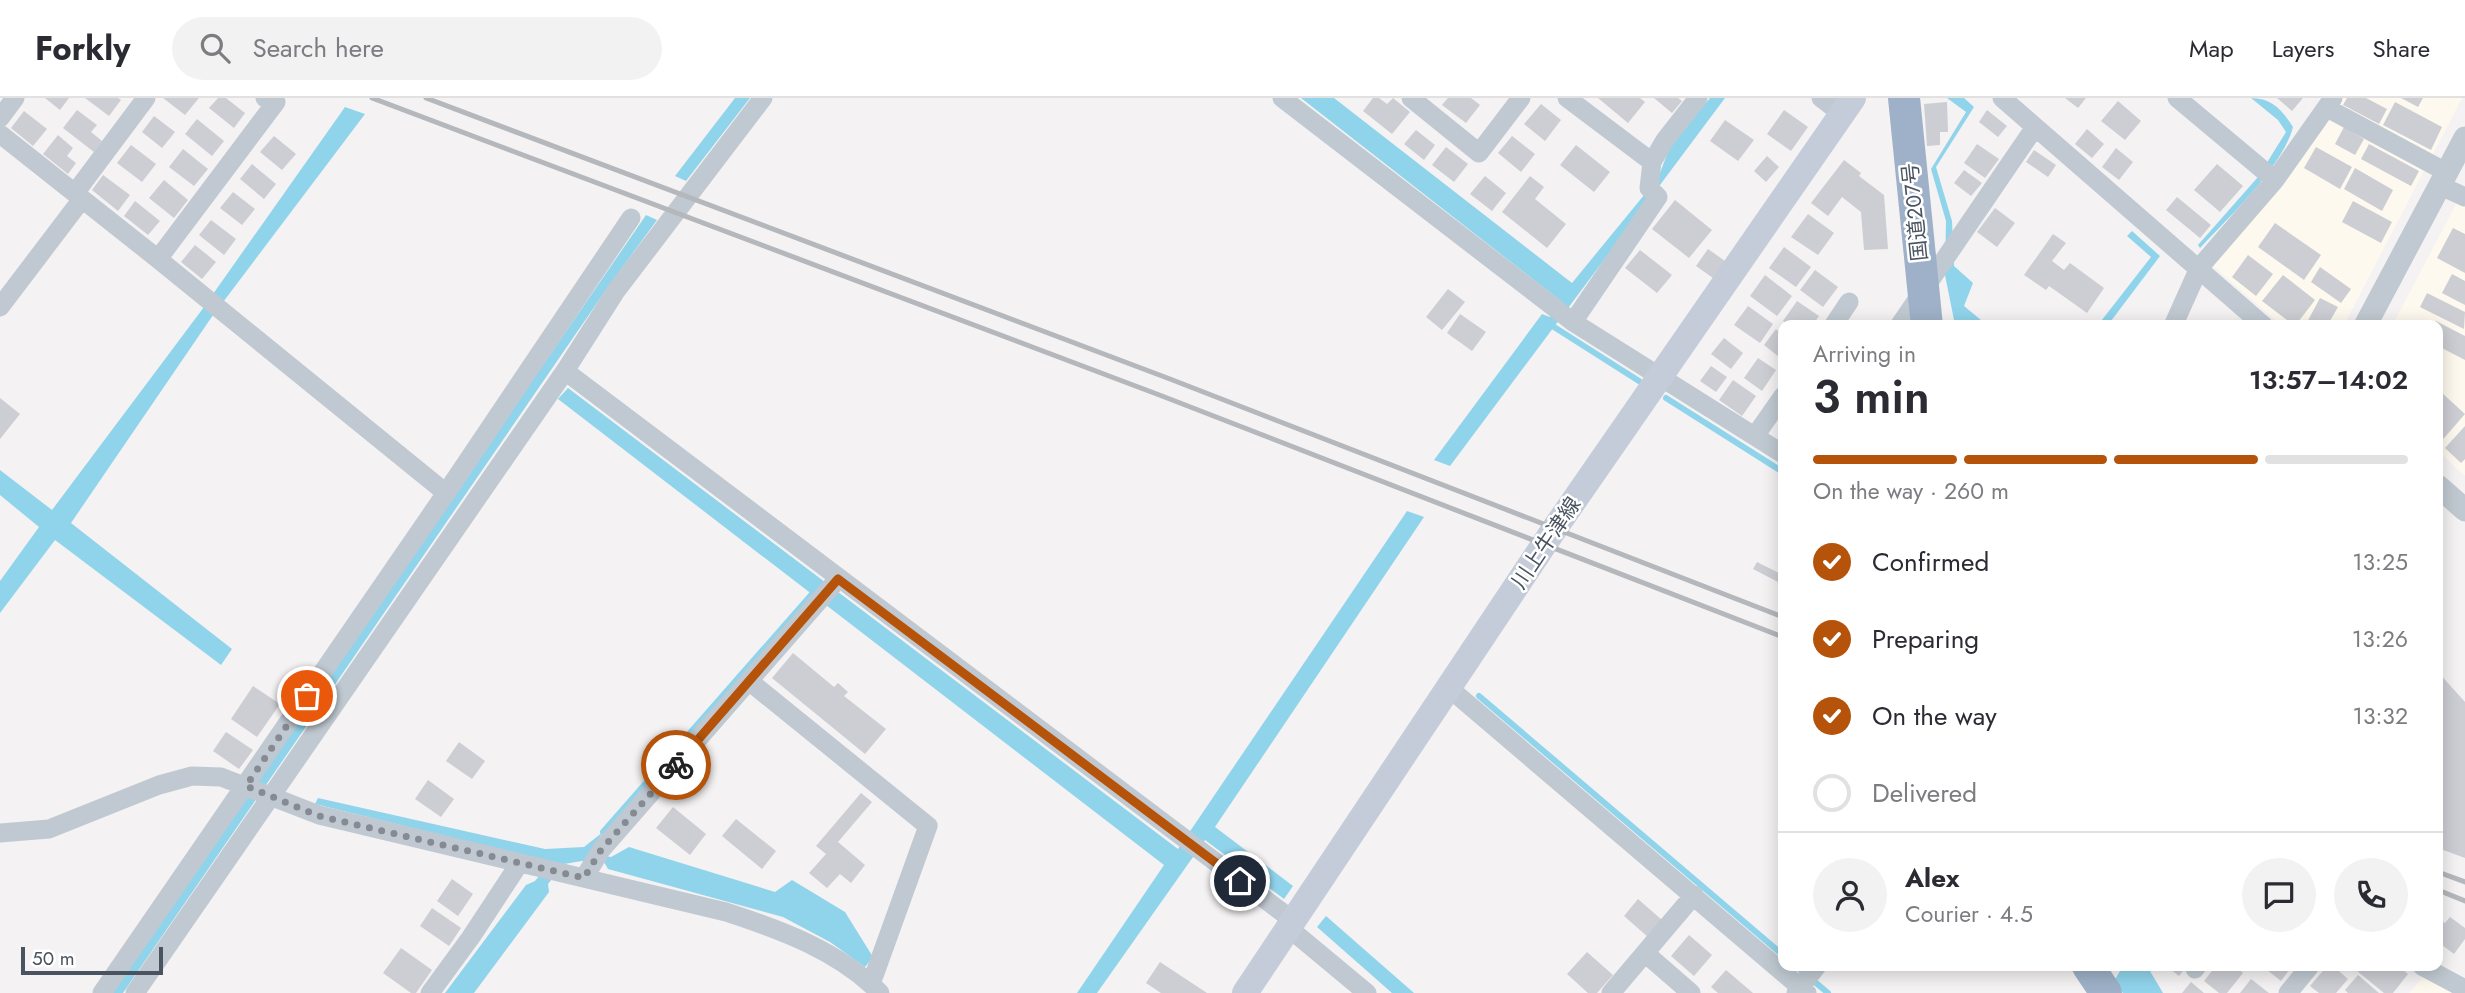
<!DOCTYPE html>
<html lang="en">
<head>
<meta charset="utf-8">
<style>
  :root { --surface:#fff; --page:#f2f2f3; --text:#2b2b33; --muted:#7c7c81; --line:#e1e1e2; --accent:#b45309 }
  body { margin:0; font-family:Jost,"Noto Sans JP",sans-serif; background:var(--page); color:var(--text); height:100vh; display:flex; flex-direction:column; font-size:26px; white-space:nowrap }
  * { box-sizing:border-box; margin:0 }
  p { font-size:23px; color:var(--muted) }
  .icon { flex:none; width:38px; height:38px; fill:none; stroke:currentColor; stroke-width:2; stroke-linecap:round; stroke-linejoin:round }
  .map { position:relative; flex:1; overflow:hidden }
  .side { position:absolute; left:1778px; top:222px; width:665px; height:651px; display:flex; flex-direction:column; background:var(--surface); border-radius:14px; box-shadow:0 4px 18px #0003 }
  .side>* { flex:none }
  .scale { position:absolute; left:21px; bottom:18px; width:142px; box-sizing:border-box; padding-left:7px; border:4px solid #4a5460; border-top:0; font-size:19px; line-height:24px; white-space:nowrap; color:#4a5460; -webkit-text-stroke:5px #fff; paint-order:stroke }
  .pin { position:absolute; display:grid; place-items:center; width:60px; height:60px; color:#fff; margin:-30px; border:4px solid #fff; border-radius:50%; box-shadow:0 2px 7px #0007 }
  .courier { position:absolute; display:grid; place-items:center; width:70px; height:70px; margin:-35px; border:5px solid #b45309; border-radius:50%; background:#fff; color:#222; box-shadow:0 2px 9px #0007 }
  .overview em { font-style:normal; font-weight:600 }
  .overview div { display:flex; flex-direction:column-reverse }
  .overview { display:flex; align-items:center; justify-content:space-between; height:119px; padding:0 35px }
  h1 { font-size:46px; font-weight:600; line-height:52px }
  .bar { display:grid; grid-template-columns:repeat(4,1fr); gap:10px 7px; align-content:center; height:84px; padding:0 35px }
  .bar i { height:9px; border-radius:5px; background:var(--line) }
  .bar .current { background:var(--accent) }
  .bar p { grid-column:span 4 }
  .line { display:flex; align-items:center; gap:18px; padding:0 35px; border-top:2px solid var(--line) }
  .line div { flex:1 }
  .round { display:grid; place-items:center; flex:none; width:74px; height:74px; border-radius:37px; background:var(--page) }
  ol { padding:0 35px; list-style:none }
  li { display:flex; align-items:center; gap:21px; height:77px }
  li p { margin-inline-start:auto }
  li .icon { padding:7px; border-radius:50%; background:var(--accent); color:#fff; stroke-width:4 }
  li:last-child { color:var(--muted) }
  li i { width:38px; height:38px; border:4px solid var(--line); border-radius:50% }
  header { display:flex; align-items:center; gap:42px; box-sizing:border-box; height:98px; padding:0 35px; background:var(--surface); border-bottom:2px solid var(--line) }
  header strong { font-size:33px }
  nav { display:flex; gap:38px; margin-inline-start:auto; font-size:24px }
  .search { width:490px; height:63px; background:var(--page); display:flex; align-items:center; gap:18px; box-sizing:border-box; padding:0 24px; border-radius:38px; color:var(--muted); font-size:26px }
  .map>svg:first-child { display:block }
</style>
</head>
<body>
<header>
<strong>Forkly</strong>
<div class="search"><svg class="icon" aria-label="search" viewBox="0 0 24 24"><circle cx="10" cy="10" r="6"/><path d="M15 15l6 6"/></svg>Search here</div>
<nav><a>Map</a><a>Layers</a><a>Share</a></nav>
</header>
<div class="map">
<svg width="2465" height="895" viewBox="0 0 2465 895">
  <rect width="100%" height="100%" fill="#f4f2f2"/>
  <path fill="#fdf9ee" d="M 2340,0 L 2462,0 L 2344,227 L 2281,227 L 2213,168 Z
    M 2465,89 L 2465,378 L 2438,353 L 2438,228 L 2392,228 Z
    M 2433,868 L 2465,895 L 2409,895 Z"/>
  <path fill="#90d4ec" d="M 735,0 L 750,0 L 686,83 L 675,78 Z
    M 1301,0 L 1334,0 L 1572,185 L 1658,80 L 1671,46 L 1710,0 L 1725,0 L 1450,368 L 1434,362 L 1542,216 L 1550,219 L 1562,204 Z
    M 1947,0 L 1964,0 L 1974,9 L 1936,69 L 1952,123 L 1954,168 L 1973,185 L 1964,208 L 1987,227 L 1955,227 L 1945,177 L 1946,123 L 1931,71 L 1966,14 Z
    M 2251,0 C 2272,0 2282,12 2293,29 C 2283,68 2228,120 2200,150 L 2198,147 L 2258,79 L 2286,34 L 2278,22 Z
    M 345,9 L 365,16 L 211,220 L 71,425 L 232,551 L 221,567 L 55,442 L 0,515 L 0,483 L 39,429 L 0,397 L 0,372 L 52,412 L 201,213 Z
    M 646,117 L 657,122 L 608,189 L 123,895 L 111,895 Z
    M 2132,133 L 2160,158 L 2108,227 L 2098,227 L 2151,159 L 2127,138 Z
    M 568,290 L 1178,751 L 1407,413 L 1424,419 L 1215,729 L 1293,788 L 1284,801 L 1205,742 L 1097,895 L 1077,895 L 1164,767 L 558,301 Z
    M 318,700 L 545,751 L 584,749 L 603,734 L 590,755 L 611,759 L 629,749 L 775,794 L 792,782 L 845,814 L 873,859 L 865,869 L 830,844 L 783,819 L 608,771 L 604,764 L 582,763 L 564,766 L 548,786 L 549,794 L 474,895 L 445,895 L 526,787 L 535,783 L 551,764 L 315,706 Z
    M 1326,818 L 1414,895 L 1392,895 L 1317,829 Z
    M 2123,868 L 2147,868 L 2163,895 L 2123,895 L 2114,883 Z"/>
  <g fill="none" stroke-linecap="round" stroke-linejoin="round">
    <path stroke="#90d4ec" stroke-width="6" d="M 1554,229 L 1639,283
      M 1666,300 L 1783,374
      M 1479,598 L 1783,857
      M 603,734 L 812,496
      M 1796,868 L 1828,895"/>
  </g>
  <path fill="#ccced4" d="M 45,0 L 69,0 L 60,12 Z
    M 85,0 L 118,0 L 121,2 L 109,18 Z
    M 163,0 L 199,0 L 185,17 Z
    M 218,0 L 226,0 L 245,15 L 234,30 L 209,10 Z
    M 1373,0 L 1379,0 L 1387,6 L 1393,0 L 1410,14 L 1392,36 L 1363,13 Z
    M 1448,0 L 1471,0 L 1480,7 L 1466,25 L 1442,7 Z
    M 1598,0 L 1640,0 L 1645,4 L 1628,25 Z
    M 1654,0 L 1678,0 L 1682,3 L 1672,15 Z
    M 2065,0 L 2086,0 L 2078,10 Z
    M 2277,0 L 2303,0 L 2292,13 Z
    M 2347,0 L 2366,0 L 2387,11 L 2379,26 L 2343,7 Z
    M 2401,0 L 2423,0 L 2418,9 Z
    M 2118,3 L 2141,23 L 2125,42 L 2101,23 Z
    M 1947,4 L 1948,34 L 1940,34 L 1940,47 L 1927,48 L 1924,6 Z
    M 2395,4 L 2442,29 L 2431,52 L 2383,27 Z
    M 1541,6 L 1561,22 L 1545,43 L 1524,26 Z
    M 77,12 L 97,27 L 91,34 L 102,43 L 94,54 L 63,30 Z
    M 1784,12 L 1808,29 L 1791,53 L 1767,36 Z
    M 1987,12 L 2007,28 L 1998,39 L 1979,24 Z
    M 24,13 L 47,31 L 33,48 L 11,30 Z
    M 154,18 L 175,34 L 162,50 L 142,34 Z
    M 197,21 L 224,43 L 212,58 L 185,36 Z
    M 1725,22 L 1754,42 L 1738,63 L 1710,43 Z
    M 2344,29 L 2364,41 L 2355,57 L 2335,46 Z
    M 2087,31 L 2104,46 L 2092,60 L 2075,46 Z
    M 1416,32 L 1435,47 L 1424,62 L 1404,46 Z
    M 58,37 L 73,50 L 67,58 L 76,65 L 68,76 L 43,56 Z
    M 274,38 L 296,56 L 282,72 L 260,54 Z
    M 1512,38 L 1535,56 L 1521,74 L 1498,55 Z
    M 1977,46 L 1999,61 L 1985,80 L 1964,65 Z
    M 2369,46 L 2419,73 L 2411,88 L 2361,61 Z
    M 131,47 L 156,66 L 142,84 L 117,65 Z
    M 1576,47 L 1610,74 L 1594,94 L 1560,67 Z
    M 1446,49 L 1468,66 L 1454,84 L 1432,67 Z
    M 2316,49 L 2352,69 L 2340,91 L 2304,70 Z
    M 2116,50 L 2133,64 L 2119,82 L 2102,69 Z
    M 183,51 L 208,71 L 194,88 L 169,69 Z
    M 2034,52 L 2056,67 L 2048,79 L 2026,64 Z
    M 1767,58 L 1779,69 L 1766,84 L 1754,73 Z
    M 1844,62 L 1861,75 L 1859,78 L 1884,97 L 1888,151 L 1864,152 L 1861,114 L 1842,99 L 1828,118 L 1811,105 Z
    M 252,66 L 276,86 L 264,101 L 240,81 Z
    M 2217,66 L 2243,88 L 2220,114 L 2194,92 Z
    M 2355,70 L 2393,92 L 2382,113 L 2344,91 Z
    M 1964,72 L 1982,85 L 1971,98 L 1954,85 Z
    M 103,77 L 130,97 L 118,113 L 92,92 Z
    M 1485,78 L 1506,95 L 1492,113 L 1470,96 Z
    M 1530,78 L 1544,89 L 1535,101 L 1566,126 L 1547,150 L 1502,114 Z
    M 164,82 L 188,102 L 174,120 L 149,100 Z
    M 233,94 L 255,111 L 242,127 L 220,110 Z
    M 2177,99 L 2211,127 L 2200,140 L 2166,112 Z
    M 1675,102 L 1712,132 L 1689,160 L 1652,131 Z
    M 135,103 L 160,123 L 148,137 L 124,118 Z
    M 2353,103 L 2392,124 L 2381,145 L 2342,124 Z
    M 1995,110 L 2015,125 L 1997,149 L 1977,134 Z
    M 1808,116 L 1834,135 L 1818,157 L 1791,139 Z
    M 211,122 L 236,141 L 224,157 L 199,137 Z
    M 2275,125 L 2321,157 L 2304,182 L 2258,149 Z
    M 2453,130 L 2465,136 L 2465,175 L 2437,160 Z
    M 2053,136 L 2066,145 L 2052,163 L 2064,172 L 2070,165 L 2104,190 L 2087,215 L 2049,188 L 2046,192 L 2024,177 Z
    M 195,147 L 216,164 L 202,181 L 181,164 Z
    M 1784,149 L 1811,169 L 1796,189 L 1769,170 Z
    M 1708,151 L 1725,163 L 1713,180 L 1696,168 Z
    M 1640,152 L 1672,177 L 1657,195 L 1625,170 Z
    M 2248,157 L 2273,176 L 2256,198 L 2232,179 Z
    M 2320,169 L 2351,191 L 2341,205 L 2311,184 Z
    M 1815,172 L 1838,189 L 1823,209 L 1800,192 Z
    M 2452,176 L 2465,183 L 2465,207 L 2442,195 Z
    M 1765,177 L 1792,198 L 1777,218 L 1750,198 Z
    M 2283,177 L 2315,202 L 2295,228 L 2262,203 Z
    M 1448,191 L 1465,204 L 1442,232 L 1426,219 Z
    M 2427,195 L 2465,214 L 2464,231 L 2420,209 Z
    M 2320,200 L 2338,209 L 2327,228 L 2305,228 Z
    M 1797,203 L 1819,218 L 1812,228 L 1790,228 L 1783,223 Z
    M 1748,208 L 1773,226 L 1760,245 L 1734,227 Z
    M 1460,216 L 1486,234 L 1472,253 L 1447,235 Z
    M 2436,223 L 2465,238 L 2465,262 L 2438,248 L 2438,228 L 2434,228 Z
    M 1776,231 L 1783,237 L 1783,262 L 1764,247 Z
    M 1724,240 L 1743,255 L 1731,271 L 1711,256 Z
    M 1758,260 L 1776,272 L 1762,293 L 1744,280 Z
    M 1711,268 L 1727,279 L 1716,294 L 1700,283 Z
    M 1733,282 L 1756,298 L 1742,318 L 1719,302 Z
    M 2442,295 L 2465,316 L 2438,347 L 2438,300 Z
    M 0,300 L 20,316 L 0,341 Z
    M 2465,328 L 2465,361 L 2461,365 L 2445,350 Z
    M 1757,464 L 1781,476 L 1778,484 L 1753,471 Z
    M 793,555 L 834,589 L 838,585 L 848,594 L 844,598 L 886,631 L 865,656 L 772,580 Z
    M 2438,574 L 2465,604 L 2465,760 L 2438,750 Z
    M 253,588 L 280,606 L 257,639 L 231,621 Z
    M 226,634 L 253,652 L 239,671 L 213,653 Z
    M 459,644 L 485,663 L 472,681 L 446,663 Z
    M 428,682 L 454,701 L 441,719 L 415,701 Z
    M 861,695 L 872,704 L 838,744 L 865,767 L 851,785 L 840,776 L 827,790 L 809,775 L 826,756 L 816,748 Z
    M 673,709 L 706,736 L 690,757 L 656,730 Z
    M 736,721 L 776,753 L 762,771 L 722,738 Z
    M 452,781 L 473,796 L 458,818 L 437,803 Z
    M 1638,801 L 1662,822 L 1648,839 L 1624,818 Z
    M 432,810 L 461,830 L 449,848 L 420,828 Z
    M 2450,819 L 2465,830 L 2465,841 L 2454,856 L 2438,844 L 2438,820 L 2445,825 Z
    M 1689,837 L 1712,857 L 1694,878 L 1671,858 Z
    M 401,850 L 432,872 L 416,895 L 411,895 L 383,875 Z
    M 1587,854 L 1613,877 L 1597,895 L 1588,895 L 1567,876 Z
    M 1160,864 L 1207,895 L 1161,895 L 1146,885 Z
    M 2166,868 L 2187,868 L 2179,878 Z
    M 2216,868 L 2235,868 L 2243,875 L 2227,895 L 2219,895 L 2204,883 Z
    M 2262,868 L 2292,868 L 2281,883 Z
    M 2327,868 L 2333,868 L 2348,881 L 2336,895 L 2319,895 L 2310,888 Z
    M 2351,868 L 2398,868 L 2408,876 L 2393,895 L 2384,895 Z
    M 1726,872 L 1753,895 L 1718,895 L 1711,889 Z
    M 2358,877 L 2379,895 L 2348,895 L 2345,892 Z
    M 2251,881 L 2269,895 L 2240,895 Z
    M 2191,884 L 2204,895 L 2182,895 Z"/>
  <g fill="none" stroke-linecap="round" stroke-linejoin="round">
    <path stroke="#c0c9d1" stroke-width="19" d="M 1282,0 L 1573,224 L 1783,356
      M 1411,0 L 1479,55 L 1521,0
      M 1567,0 L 1652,64
      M 1821,0 L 1842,16
      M 2002,0 L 2264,228
      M 2177,0 L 2275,82
      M 2327,10 L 2448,75
      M 0,20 L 15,0
      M 0,36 L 158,161 L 446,395
      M 2441,88 L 2465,99
      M 75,95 L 146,0
      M 158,161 L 276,4 L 265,0
      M 0,209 L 82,101
      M 1573,224 L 1658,99 L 1649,90 L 1652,64 L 1665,42 L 1698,0
      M 1833,228 L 1849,204
      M 1899,228 L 2035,29
      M 2173,228 L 2199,170 L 2275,82 L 2333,0
      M 565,273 L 1295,824
      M 1755,338 L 1783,298
      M 749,583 L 928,728 L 871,886
      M 1449,590 L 1807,895
      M 0,735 L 49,731 L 159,687 L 192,678 L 221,679 L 319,717 L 726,814 C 781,832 839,853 880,895
      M 584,780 L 601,752 L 838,481
      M 1290,831 L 1367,895
      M 1645,855 L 1691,895
      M 2422,868 L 2465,891
      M 2195,871 L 2197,868
      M 102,895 L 446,395 L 631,120
      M 135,895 L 565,273 L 616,193 L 763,0
      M 430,895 L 471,839 L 519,766
      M 1611,895 L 1694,797
      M 1796,895 L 1817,868
      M 2288,895 L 2310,868"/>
    <path stroke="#c0c9d1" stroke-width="23" d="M 2365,228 L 2465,40
      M 2438,388 L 2465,412"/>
    <path stroke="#c3ccd8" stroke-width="26" d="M 1245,895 L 1555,430 L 1853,0"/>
    <path stroke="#9eb1c8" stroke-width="32" d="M 1904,0 L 1927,228
      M 2088,868 L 2106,895"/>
    <path stroke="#b4b7bc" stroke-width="5" d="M 372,0 L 1162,298 L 1783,539
      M 426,0 L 1170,281 L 1783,519
      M 2438,774 L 2465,784
      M 2438,792 L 2465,803"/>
  </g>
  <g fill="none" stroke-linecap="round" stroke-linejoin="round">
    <path stroke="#868b93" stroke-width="7" stroke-dasharray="0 12.6" d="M 307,598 L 246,688 L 319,718 L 584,780 L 601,752 L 676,667"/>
    <path stroke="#b45309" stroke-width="9" d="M 676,667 L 838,481 L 1240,783"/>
  </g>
  <g text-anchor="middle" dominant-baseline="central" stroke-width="5" stroke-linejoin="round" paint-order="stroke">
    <g font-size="21" fill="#4a5460" stroke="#fff">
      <text transform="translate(1915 114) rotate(-96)">国道207号</text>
      <text transform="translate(1546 445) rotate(-56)">川上牛津線</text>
    </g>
  </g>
</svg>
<div class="scale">50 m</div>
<div class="pin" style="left:307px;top:598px;background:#ea580c"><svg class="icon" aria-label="bag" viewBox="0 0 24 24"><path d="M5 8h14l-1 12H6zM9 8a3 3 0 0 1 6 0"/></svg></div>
<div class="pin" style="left:1240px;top:783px;background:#1f2937"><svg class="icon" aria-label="home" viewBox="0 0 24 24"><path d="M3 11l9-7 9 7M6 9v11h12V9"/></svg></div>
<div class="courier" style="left:676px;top:667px"><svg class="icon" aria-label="bike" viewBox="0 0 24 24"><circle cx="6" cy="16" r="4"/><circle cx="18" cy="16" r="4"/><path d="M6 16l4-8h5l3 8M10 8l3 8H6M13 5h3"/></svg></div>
<section class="side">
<div class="overview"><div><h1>3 min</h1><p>Arriving in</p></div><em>13:57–14:02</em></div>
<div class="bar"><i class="current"></i><i class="current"></i><i class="current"></i><i></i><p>On the way · 260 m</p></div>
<ol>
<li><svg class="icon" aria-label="check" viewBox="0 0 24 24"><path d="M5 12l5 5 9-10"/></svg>Confirmed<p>13:25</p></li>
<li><svg class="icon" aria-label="check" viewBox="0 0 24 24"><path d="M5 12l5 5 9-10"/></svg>Preparing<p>13:26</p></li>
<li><svg class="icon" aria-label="check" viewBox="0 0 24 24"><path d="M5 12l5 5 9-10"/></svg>On the way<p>13:32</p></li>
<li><i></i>Delivered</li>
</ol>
<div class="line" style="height:126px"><a class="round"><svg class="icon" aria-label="person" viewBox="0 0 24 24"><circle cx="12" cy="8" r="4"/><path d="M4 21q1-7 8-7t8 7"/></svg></a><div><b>Alex</b><p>Courier · 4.5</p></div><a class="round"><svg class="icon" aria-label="chat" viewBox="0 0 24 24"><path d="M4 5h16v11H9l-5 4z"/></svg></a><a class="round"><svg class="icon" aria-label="phone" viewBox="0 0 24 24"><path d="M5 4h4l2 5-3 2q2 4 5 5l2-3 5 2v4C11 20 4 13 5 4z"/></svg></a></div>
</section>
</div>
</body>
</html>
